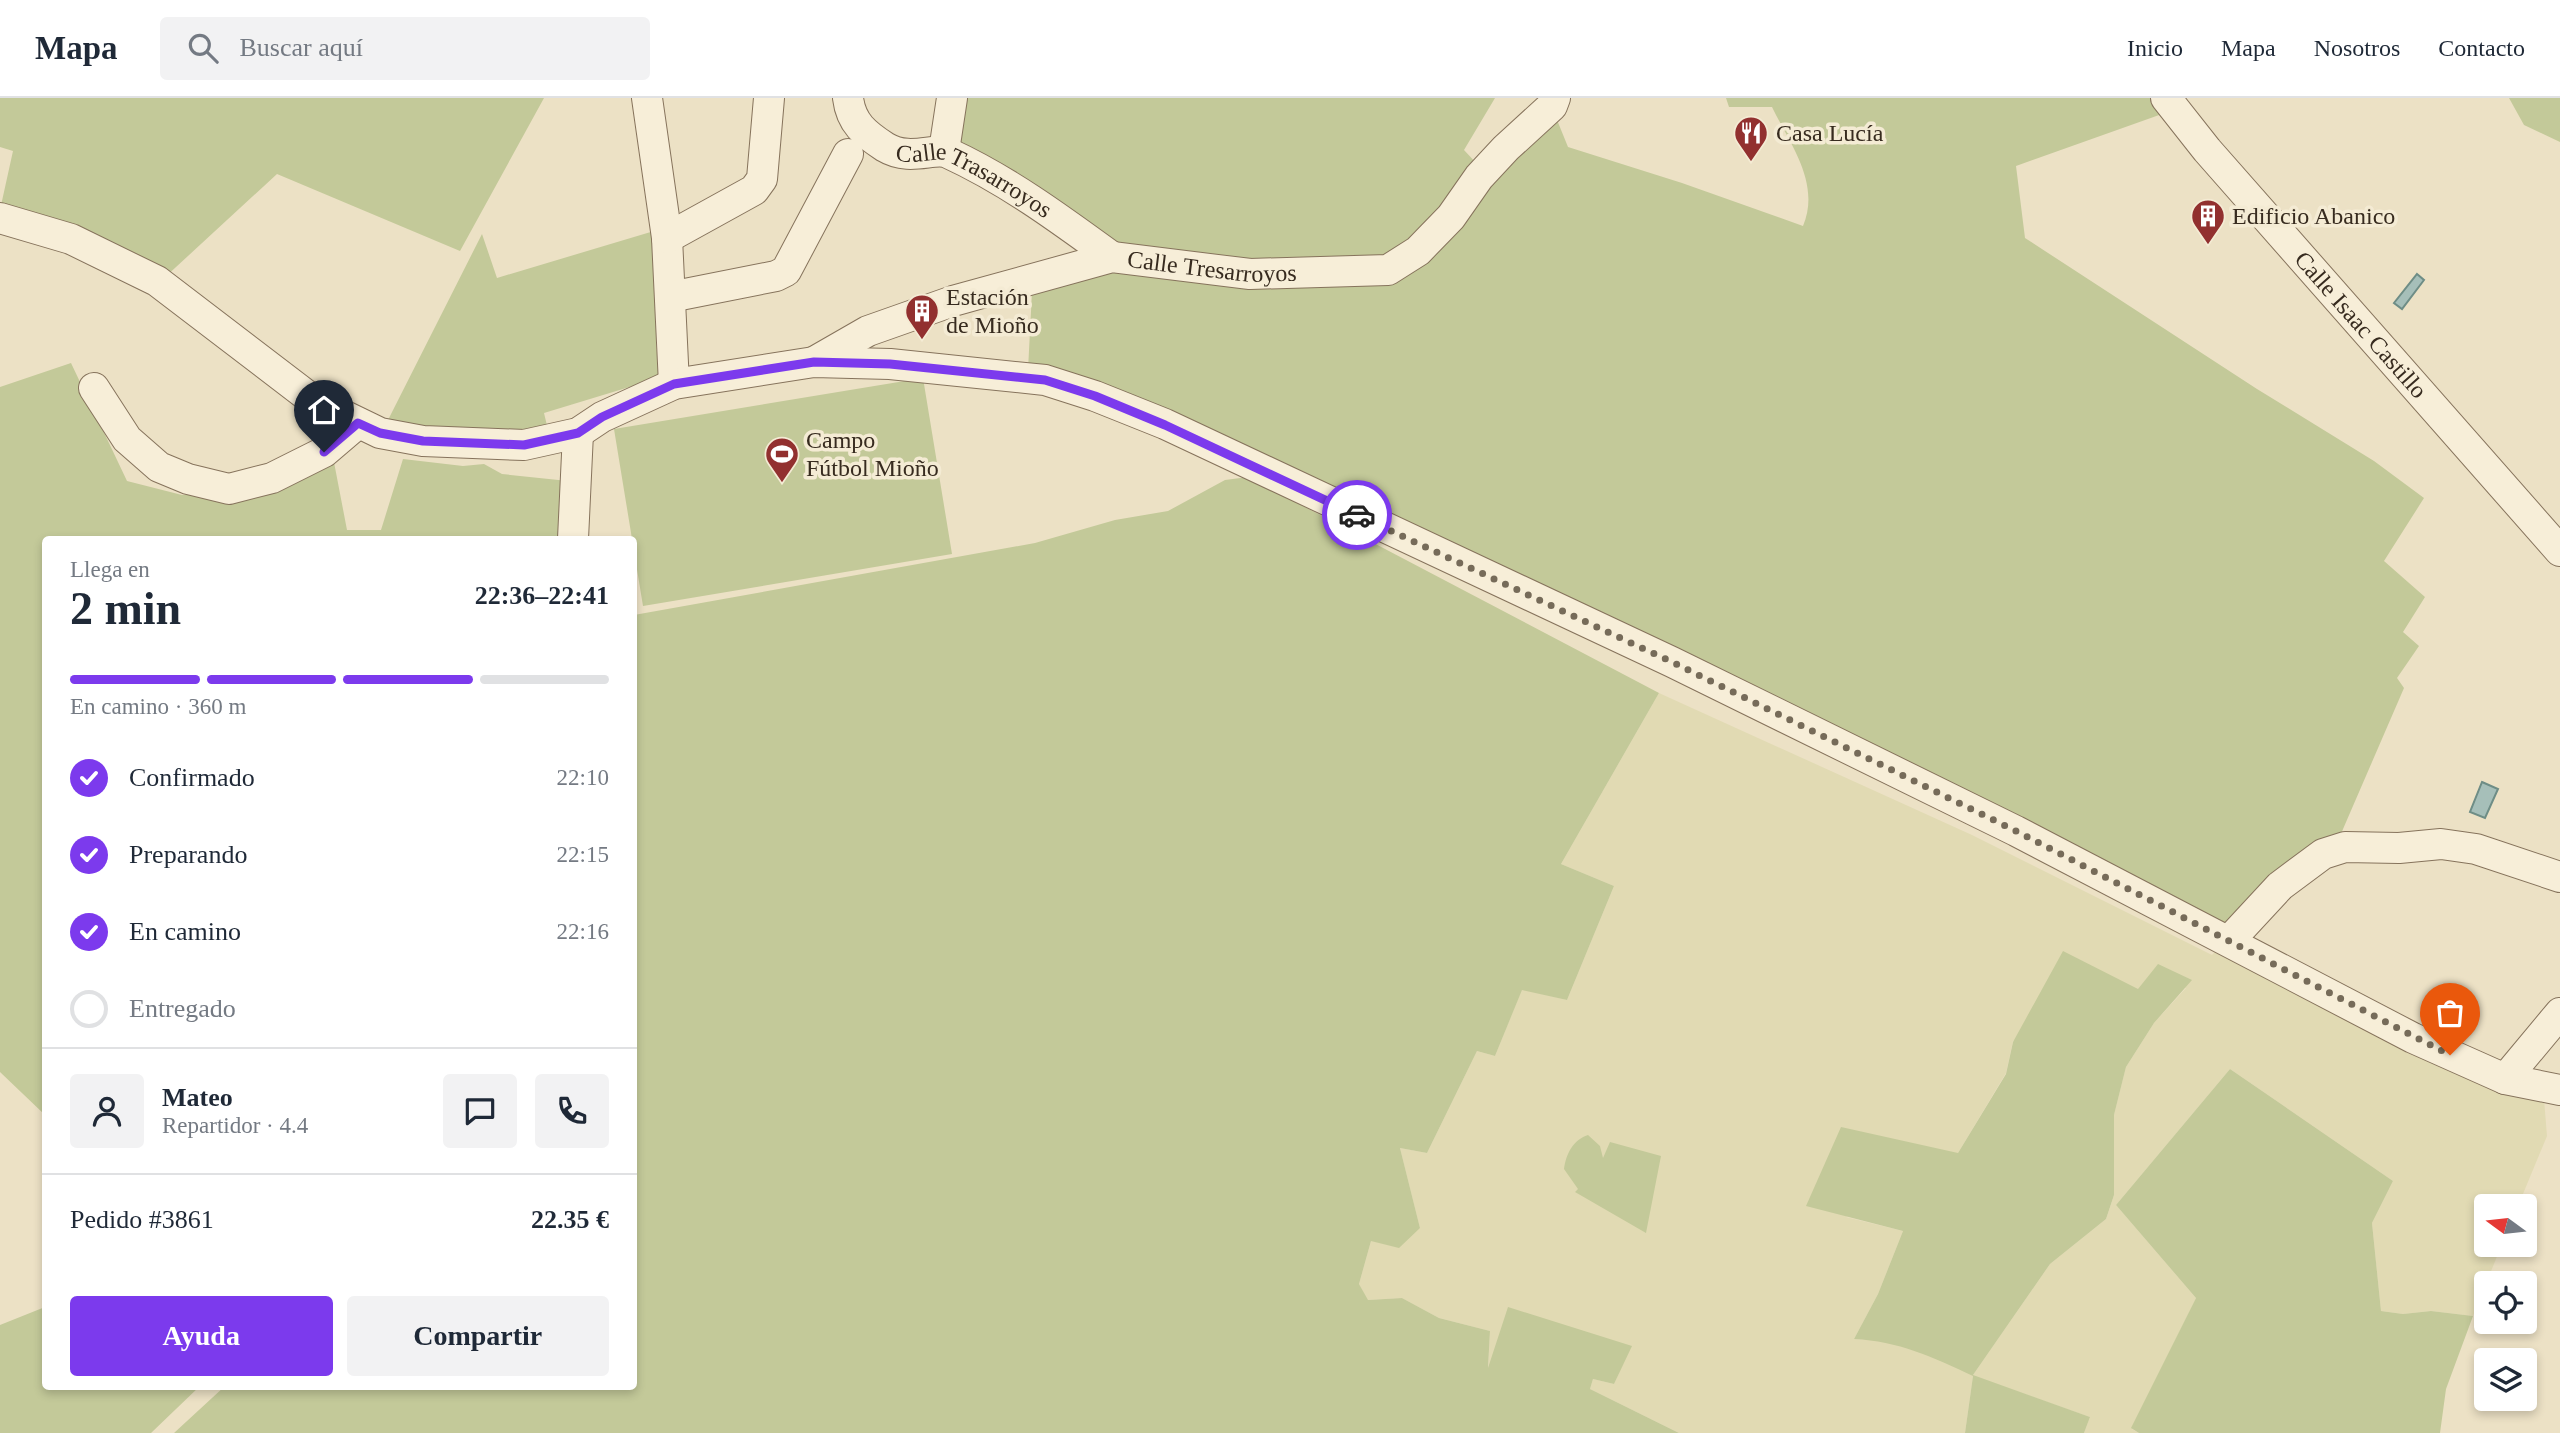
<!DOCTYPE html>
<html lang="es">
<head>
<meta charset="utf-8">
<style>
  :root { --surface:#fff; --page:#f2f2f3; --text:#1f2937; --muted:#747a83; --line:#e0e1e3; --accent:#7c3aed }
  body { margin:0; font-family:Georgia,serif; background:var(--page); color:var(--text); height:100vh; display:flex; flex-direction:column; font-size:26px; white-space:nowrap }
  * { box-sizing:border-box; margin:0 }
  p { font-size:23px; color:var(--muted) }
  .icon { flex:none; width:38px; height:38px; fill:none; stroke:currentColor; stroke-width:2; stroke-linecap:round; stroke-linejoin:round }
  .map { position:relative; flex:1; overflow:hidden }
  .sheet { position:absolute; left:42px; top:438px; width:595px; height:854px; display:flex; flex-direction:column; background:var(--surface); border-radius:7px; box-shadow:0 4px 10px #0003 }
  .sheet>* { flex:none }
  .needle { width:46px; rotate:285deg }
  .fabs { position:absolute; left:2474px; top:1096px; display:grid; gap:14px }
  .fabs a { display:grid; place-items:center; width:63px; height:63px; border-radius:7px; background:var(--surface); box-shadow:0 4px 10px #0003; font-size:35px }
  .pin { position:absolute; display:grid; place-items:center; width:60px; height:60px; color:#fff; margin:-72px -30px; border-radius:50% 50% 50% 0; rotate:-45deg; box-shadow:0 0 7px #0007 }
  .pin .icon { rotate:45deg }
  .courier { position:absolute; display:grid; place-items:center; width:70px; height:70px; margin:-35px; border:5px solid #7c3aed; border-radius:50%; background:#fff; color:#222; box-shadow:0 2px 9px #0007 }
  .headline em { font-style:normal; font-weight:700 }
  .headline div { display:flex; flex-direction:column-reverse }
  .headline { display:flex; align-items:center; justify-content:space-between; height:119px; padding:0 28px }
  h1 { font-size:46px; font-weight:700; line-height:52px }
  .bar { display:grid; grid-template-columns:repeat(4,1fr); gap:10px 7px; align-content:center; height:84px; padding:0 28px }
  .bar i { height:9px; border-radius:5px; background:var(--line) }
  .bar .on { background:var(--accent) }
  .bar p { grid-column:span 4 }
  .line { display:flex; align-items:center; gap:18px; padding:0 28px; border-top:2px solid var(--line) }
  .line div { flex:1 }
  .round { display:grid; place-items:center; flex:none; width:74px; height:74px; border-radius:7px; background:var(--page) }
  ol { padding:0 28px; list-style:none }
  li { display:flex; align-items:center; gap:21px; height:77px }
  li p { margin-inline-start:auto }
  li .icon { padding:7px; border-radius:50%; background:var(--accent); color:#fff; stroke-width:4 }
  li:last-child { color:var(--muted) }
  li i { width:38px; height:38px; border:4px solid var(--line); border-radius:50% }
  .button { display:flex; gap:14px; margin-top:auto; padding:14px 28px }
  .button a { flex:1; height:80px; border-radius:7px; background:var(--accent); color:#fff; font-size:28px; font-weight:700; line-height:80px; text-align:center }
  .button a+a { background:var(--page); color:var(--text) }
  header { display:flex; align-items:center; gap:42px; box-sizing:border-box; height:98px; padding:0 35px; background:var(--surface); border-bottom:2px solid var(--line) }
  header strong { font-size:33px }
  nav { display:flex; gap:38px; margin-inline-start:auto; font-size:24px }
  .search { width:490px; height:63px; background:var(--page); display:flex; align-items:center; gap:18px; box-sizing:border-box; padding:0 24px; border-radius:7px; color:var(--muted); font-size:26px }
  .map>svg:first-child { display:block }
</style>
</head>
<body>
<header>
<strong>Mapa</strong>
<div class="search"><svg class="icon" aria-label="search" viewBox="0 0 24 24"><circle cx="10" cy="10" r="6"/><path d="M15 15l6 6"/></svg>Buscar aquí</div>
<nav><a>Inicio</a><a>Mapa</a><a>Nosotros</a><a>Contacto</a></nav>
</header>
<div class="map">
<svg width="2560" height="1335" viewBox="0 0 2560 1335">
  <rect width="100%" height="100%" fill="#ece1c5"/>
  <path fill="#e1dab3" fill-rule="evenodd" d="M 1659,595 L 1972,737 L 2212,857 L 2220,848 L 2544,1001 L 2547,1038 L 2518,1108 L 2487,1108 L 2487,1146 L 2502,1146 L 2473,1218 L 2431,1213 L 2403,1216 L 2381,1213 L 2372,1125 L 2393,1083 L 2230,971 L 2116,1107 L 2196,1200 L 2132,1331 L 2139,1335 L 2084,1335 L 2090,1319 L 1973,1278 L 1965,1335 L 1679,1335 L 1590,1291 L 1593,1281 L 1614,1286 L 1631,1248 L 1488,1274 L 1490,1233 L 1439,1220 L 1402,1200 L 1367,1202 L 1359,1186 L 1371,1143 L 1420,1130 L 1400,1050 L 1427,1055 L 1477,953 L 1495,958 L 1522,891 L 1567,902 L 1614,788 L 1561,766 ZM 2186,890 L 2154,925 L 2126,969 L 2114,1017 L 2114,1097 L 2106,1121 L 2050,1166 L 1973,1277 L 1925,1255 L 1885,1242 L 1854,1241 L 1878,1196 L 1903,1133 L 1846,1119 L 1958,1055 L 2006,975 L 2013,943 L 2138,891 Z"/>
  <path fill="#c3c999" d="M 0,0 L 544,0 L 460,153 L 277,76 L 163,181 L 0,112 L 13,53 L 0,49 Z
    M 962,0 L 1495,0 L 1464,52 L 1478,67 L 1402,156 L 1348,170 L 1122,151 L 957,46 Z
    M 1726,0 L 2153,0 L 2162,16 L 2016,68 L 2025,140 L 2257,291 L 2374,363 L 2424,400 L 2384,463 L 2425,499 L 2403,534 L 2419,548 L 2397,580 L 2404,590 L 2340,738 L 2231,833 L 1028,272 L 1032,194 L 1117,169 L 1380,179 L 1555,17 L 1568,49 L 1682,85 L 1803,128 C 1821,85 1790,46 1772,9 L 1729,9 Z
    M 2509,0 L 2560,0 L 2560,44 L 2524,27 Z
    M 654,133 L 661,212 L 656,244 L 659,280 L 544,315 L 549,336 L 452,334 L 387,324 L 482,136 L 497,180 Z
    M 71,265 L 127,383 L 182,397 L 254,393 L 333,359 L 347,432 L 381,432 L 403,361 L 463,368 L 484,366 L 502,376 L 568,383 L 561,441 L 46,441 L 45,1017 L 0,974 L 0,289 Z
    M 923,280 L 952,456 L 643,508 L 614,331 Z
    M 1248,379 L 1659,595 L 1561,766 L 1614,788 L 1567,902 L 1522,892 L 1495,958 L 1477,953 L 1427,1055 L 1400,1050 L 1420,1130 L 1399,1150 L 1371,1143 L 1359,1186 L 1368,1202 L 1402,1200 L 1439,1220 L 1490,1233 L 1488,1270 L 1508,1209 L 1632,1248 L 1614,1286 L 1593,1281 L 1590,1291 L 1679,1335 L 174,1335 L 225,1288 L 634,1288 L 634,517 L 1035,445 L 1115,422 L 1168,413 L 1225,382 Z
    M 2063,853 L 2138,891 L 2158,866 L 2192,882 L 2154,925 L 2126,969 L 2114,1017 L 2114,1097 L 2106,1121 L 2050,1166 L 1973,1277 L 2090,1319 L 2084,1335 L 1965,1335 L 1973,1278 C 1933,1259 1898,1243 1854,1241 L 1878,1196 L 1903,1133 L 1806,1108 L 1841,1029 L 1958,1055 L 2006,976 L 2013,944 Z
    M 2230,971 L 2393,1083 L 2372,1125 L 2381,1213 L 2403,1216 L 2431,1213 L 2473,1218 L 2446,1291 L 2440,1335 L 2139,1335 L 2131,1330 L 2196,1200 L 2116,1107 Z
    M 1588,1037 L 1600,1048 L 1603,1060 L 1610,1044 L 1661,1058 L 1646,1135 L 1575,1094 L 1578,1091 L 1564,1071 C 1566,1056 1573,1042 1588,1037 Z
    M 45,1209 L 46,1288 L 200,1288 L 151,1335 L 0,1335 L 0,1227 Z"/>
  <path fill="#a6bfb9" stroke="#6e8d86" stroke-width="2" d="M 2417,176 L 2424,182 L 2402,211 L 2394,205 Z
    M 2482,684 L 2498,691 L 2485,720 L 2470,714 Z"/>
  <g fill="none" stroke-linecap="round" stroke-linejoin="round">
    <g stroke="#86735c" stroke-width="32">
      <g id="minor">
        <path d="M 647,0 L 667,140 L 674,286"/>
        <path id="s1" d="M 848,0 C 851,25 865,36 885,49 C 910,64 934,49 948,55 C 1007,82 1060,121 1112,159"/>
        <path id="s2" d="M 2166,0 L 2207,52 L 2560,453"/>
        <path d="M 944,53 L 952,0"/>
        <path d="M 0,120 L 71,141 L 157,183 L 314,303 L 380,335 L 423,343 L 524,347 L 578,335 L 602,319 L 674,286 L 814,264 L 890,266 L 1045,282 L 1095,298 L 1165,326 L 1672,564 L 2016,733 L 2413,940 L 2505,981 L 2560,992"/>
        <path d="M 667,140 L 754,92 L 762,81 L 769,0"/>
        <path d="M 670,199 L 776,178 L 786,173 L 848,56"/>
        <path id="s3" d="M 814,264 L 868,233 L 953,203 L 1112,159 L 1250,176 L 1388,172 L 1418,153 L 1451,119 L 1479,79 L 1506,50 L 1552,8 L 1555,0"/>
        <path d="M 94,290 L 127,341 L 159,369 L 188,381 L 229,391 L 272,380 L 324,354 L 358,325"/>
        <path d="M 573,441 L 578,335"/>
        <path d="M 2229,843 L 2280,788 L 2323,756 L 2345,749 L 2399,750 L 2441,746 L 2476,751 L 2560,779"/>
        <path d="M 2505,981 L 2560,915"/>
      </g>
    </g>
    <use href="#minor" stroke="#f7eed8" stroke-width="30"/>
  </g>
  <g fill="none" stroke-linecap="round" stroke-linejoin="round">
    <path stroke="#766b59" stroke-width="7" stroke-dasharray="0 12.6" d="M 1357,417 L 1672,564 L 2016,733 L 2450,957"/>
    <path stroke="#7c3aed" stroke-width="9" d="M 324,354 L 358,325 L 380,335 L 423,343 L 524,347 L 578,335 L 602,319 L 674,286 L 814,264 L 890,266 L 1045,282 L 1095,298 L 1165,327 L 1357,417"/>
  </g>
  <defs>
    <g id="restaurant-pin" transform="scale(1.75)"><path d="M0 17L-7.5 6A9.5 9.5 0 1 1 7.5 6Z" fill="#92302f" stroke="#f4ebd4"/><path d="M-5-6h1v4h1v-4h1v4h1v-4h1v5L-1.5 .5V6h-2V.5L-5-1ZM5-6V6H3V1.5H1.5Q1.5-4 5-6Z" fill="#fff"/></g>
    <g id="building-pin" transform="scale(1.75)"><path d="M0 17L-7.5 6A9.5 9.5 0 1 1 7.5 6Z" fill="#92302f" stroke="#f4ebd4"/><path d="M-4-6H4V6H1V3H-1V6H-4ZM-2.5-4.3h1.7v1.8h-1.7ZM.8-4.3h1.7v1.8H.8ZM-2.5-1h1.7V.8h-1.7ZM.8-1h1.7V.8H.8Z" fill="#fff"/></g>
    <g id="stadium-pin" transform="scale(1.75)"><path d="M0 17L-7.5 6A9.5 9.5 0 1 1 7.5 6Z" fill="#92302f" stroke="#f4ebd4"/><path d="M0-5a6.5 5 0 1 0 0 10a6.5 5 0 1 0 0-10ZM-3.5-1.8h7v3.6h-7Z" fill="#fff"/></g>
  </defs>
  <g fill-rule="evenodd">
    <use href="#restaurant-pin" x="1751" y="35"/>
    <use href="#building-pin" x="2208" y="118"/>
    <use href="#building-pin" x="922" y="213"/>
    <use href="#stadium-pin" x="782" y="356"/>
  </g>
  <g text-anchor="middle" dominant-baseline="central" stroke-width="7" stroke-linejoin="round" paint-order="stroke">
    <g font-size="24" fill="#372b1f" stroke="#f4ebd4" text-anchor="start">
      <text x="1776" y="35">Casa Lucía</text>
      <text x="2232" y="118">Edificio Abanico</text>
      <text x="946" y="199">Estación<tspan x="946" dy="28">de Mioño</tspan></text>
      <text x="806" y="342">Campo<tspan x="806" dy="28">Fútbol Mioño</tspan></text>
    </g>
    <g font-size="24" fill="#372b1f" stroke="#f4ebd4">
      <text stroke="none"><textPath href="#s1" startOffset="161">Calle Trasarroyos</textPath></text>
      <text stroke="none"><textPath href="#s3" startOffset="418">Calle Tresarroyos</textPath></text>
      <text stroke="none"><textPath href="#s2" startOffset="299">Calle Isaac Castillo</textPath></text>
    </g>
  </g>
</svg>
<div class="fabs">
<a><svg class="needle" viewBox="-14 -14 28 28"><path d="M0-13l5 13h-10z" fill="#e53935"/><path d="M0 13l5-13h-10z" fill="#747a83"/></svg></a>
<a><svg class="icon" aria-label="locate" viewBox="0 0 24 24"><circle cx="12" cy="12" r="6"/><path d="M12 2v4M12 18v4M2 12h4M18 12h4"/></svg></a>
<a><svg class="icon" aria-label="layers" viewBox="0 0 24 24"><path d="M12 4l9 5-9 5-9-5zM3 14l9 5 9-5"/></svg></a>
</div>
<div class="pin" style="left:2450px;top:957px;background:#ea580c"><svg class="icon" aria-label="bag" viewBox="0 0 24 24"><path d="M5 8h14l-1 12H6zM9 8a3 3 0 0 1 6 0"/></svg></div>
<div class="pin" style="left:324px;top:354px;background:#1f2937"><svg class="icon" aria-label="home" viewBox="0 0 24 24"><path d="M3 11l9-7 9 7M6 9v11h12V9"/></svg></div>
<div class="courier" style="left:1357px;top:417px"><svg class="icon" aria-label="car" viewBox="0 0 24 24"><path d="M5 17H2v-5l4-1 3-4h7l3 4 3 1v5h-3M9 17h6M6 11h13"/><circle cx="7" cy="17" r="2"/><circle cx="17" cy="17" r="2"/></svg></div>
<section class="sheet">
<div class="headline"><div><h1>2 min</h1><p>Llega en</p></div><em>22:36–22:41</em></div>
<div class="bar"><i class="on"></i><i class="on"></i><i class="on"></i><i></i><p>En camino · 360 m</p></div>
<ol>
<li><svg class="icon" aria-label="check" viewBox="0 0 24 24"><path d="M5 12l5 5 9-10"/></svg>Confirmado<p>22:10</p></li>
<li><svg class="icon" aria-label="check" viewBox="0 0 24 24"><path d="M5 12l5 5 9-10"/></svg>Preparando<p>22:15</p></li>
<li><svg class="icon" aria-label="check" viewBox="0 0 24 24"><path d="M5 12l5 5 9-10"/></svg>En camino<p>22:16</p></li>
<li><i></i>Entregado</li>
</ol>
<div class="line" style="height:126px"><a class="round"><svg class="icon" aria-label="person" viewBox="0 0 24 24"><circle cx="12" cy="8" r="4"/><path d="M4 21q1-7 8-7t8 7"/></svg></a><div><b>Mateo</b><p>Repartidor · 4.4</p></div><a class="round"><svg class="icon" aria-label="chat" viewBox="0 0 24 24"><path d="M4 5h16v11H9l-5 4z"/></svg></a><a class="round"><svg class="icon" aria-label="phone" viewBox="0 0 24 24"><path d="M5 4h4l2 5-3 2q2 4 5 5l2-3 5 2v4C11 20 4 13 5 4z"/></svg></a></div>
<div class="line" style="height:91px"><div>Pedido #3861</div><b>22.35 €</b></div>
<div class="button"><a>Ayuda</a><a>Compartir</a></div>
</section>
</div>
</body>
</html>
